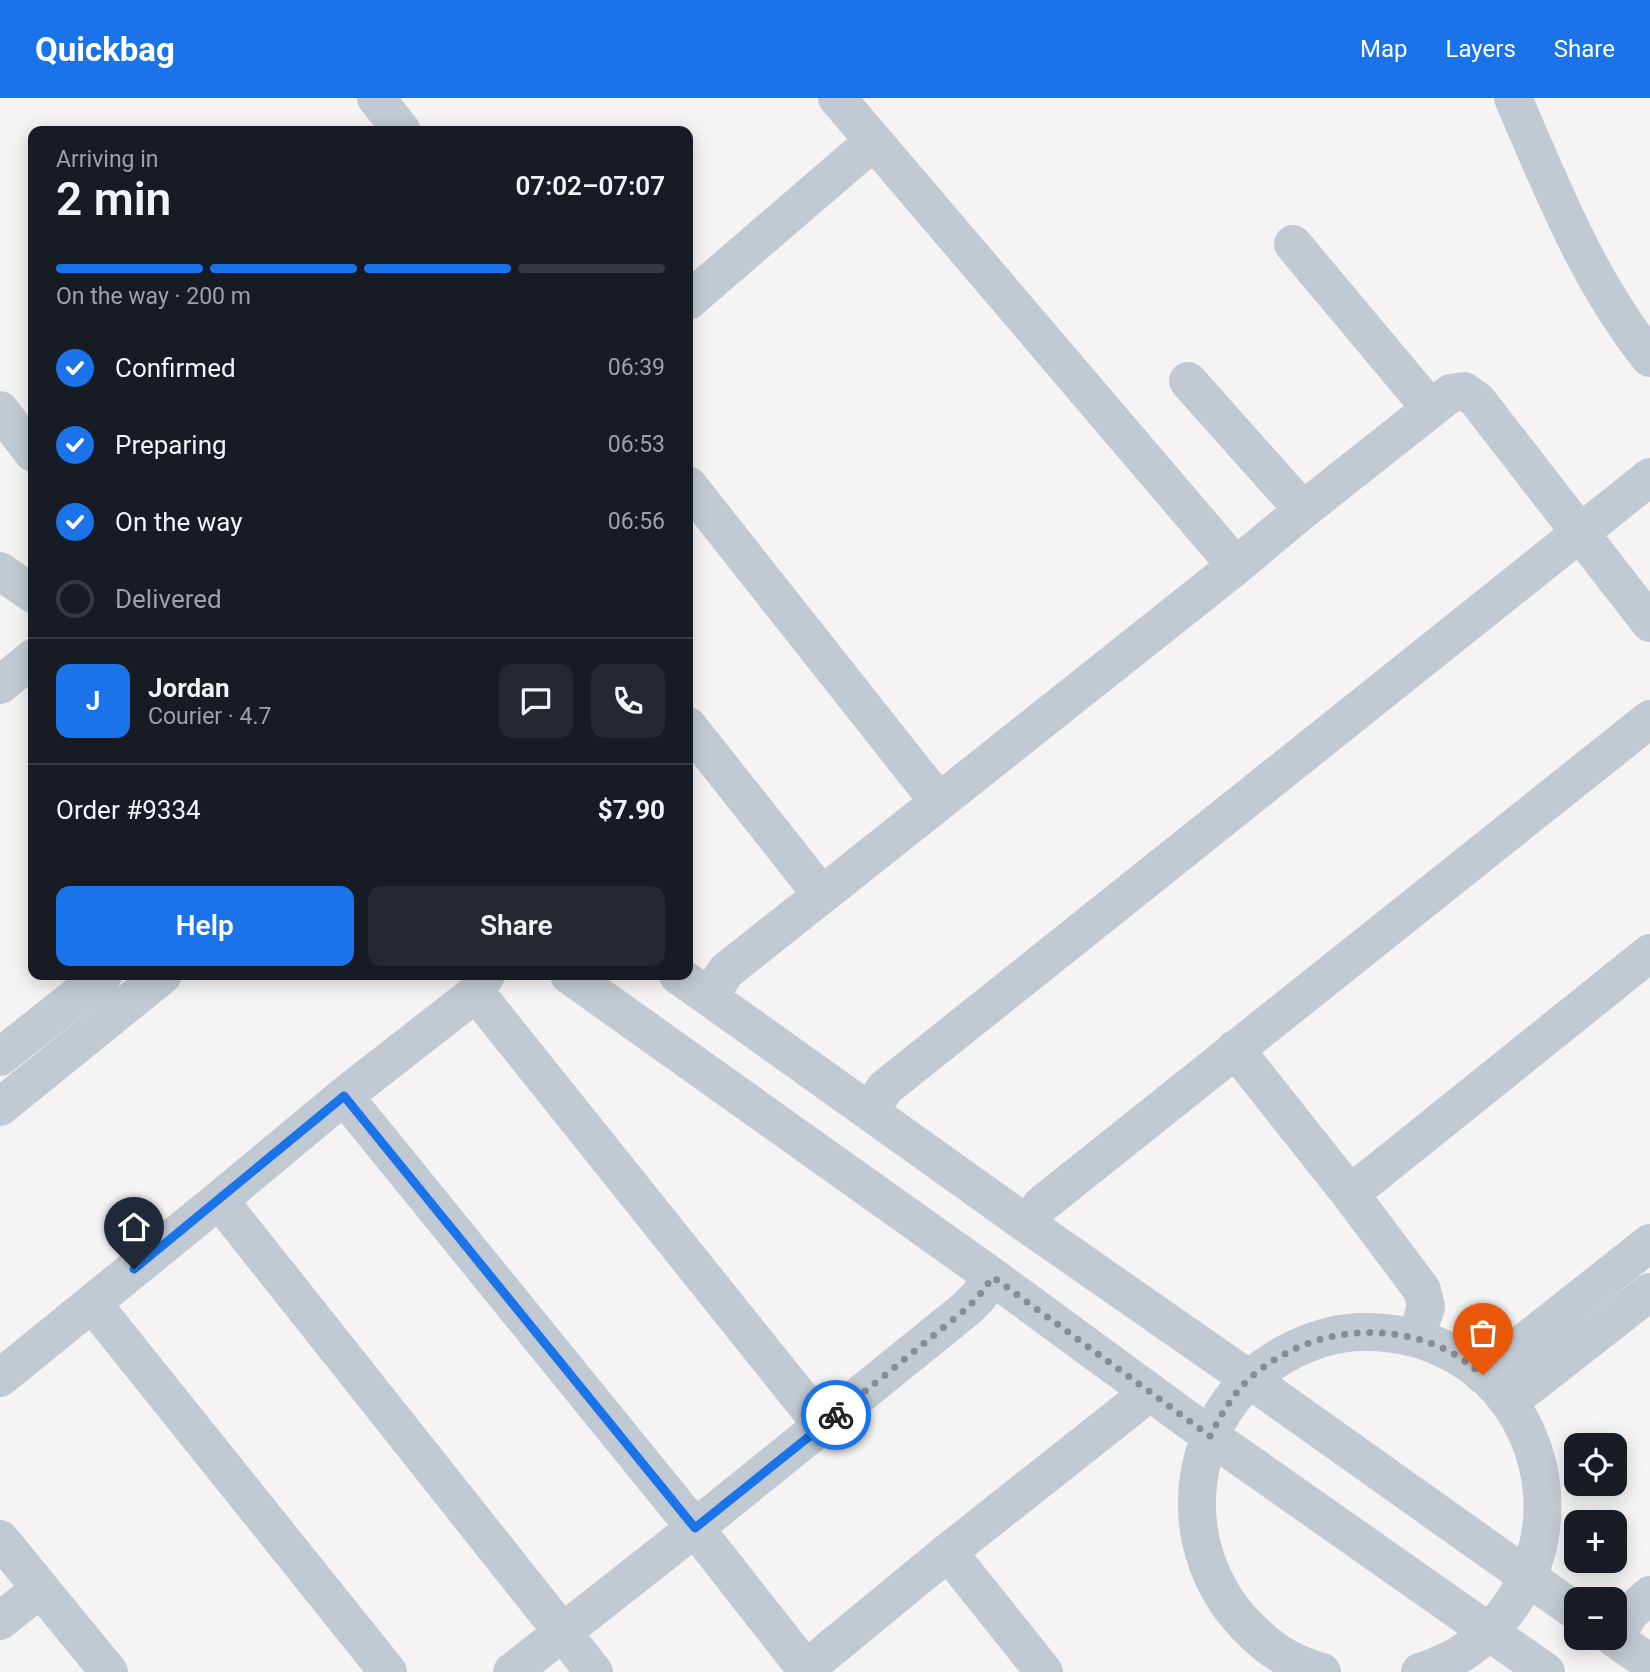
<!DOCTYPE html>
<html lang="en">
<head>
<meta charset="utf-8">
<style>
  :root { --surface:#171b24; --page:#242831; --text:#f1f3f6; --muted:#9ea1a6; --line:#363941; --accent:#1a73e8 }
  body { margin:0; font-family:Roboto,sans-serif; background:var(--page); color:var(--text); height:100vh; display:flex; flex-direction:column; font-size:26px; white-space:nowrap }
  * { box-sizing:border-box; margin:0 }
  p { font-size:23px; color:var(--muted) }
  .icon { flex:none; width:38px; height:38px; fill:none; stroke:currentColor; stroke-width:2; stroke-linecap:round; stroke-linejoin:round }
  .map { position:relative; flex:1; overflow:hidden }
  .panel { position:absolute; left:28px; top:28px; width:665px; height:854px; display:flex; flex-direction:column; background:var(--surface); border-radius:14px; box-shadow:0 4px 18px #0003 }
  .panel>* { flex:none }
  .tools { position:absolute; left:1564px; top:1335px; display:grid; gap:14px }
  .tools a { display:grid; place-items:center; width:63px; height:63px; border-radius:14px; background:var(--surface); box-shadow:0 4px 18px #0003; font-size:35px }
  .pin { position:absolute; display:grid; place-items:center; width:60px; height:60px; color:#fff; margin:-72px -30px; border-radius:50% 50% 50% 0; rotate:-45deg; box-shadow:0 0 7px #0007 }
  .pin .icon { rotate:45deg }
  .courier { position:absolute; display:grid; place-items:center; width:70px; height:70px; margin:-35px; border:5px solid #1a73e8; border-radius:50%; background:#fff; color:#222; box-shadow:0 2px 9px #0007 }
  .head em { font-style:normal; font-weight:600 }
  .head div { display:flex; flex-direction:column-reverse }
  .head { display:flex; align-items:center; justify-content:space-between; height:119px; padding:0 28px }
  h1 { font-size:46px; font-weight:600; line-height:52px }
  .bar { display:grid; grid-template-columns:repeat(4,1fr); gap:10px 7px; align-content:center; height:84px; padding:0 28px }
  .bar i { height:9px; border-radius:5px; background:var(--line) }
  .bar .current { background:var(--accent) }
  .bar p { grid-column:span 4 }
  .line { display:flex; align-items:center; gap:18px; padding:0 28px; border-top:2px solid var(--line) }
  .line div { flex:1 }
  .round { display:grid; place-items:center; flex:none; width:74px; height:74px; border-radius:14px; background:var(--page) }
  ol { padding:0 28px; list-style:none }
  li { display:flex; align-items:center; gap:21px; height:77px }
  li p { margin-inline-start:auto }
  li .icon { padding:7px; border-radius:50%; background:var(--accent); color:#fff; stroke-width:4 }
  li:last-child { color:var(--muted) }
  li i { width:38px; height:38px; border:4px solid var(--line); border-radius:50% }
  .cta { display:flex; gap:14px; margin-top:auto; padding:14px 28px }
  .cta a { flex:1; height:80px; border-radius:14px; background:var(--accent); color:#fff; font-size:28px; font-weight:600; line-height:80px; text-align:center }
  .cta a+a { background:var(--page); color:var(--text) }
  header { display:flex; align-items:center; gap:42px; box-sizing:border-box; height:98px; padding:0 35px; background:var(--accent); color:#fff }
  header strong { font-size:33px }
  nav { display:flex; gap:38px; margin-inline-start:auto; font-size:24px }
  .map>svg:first-child { display:block }
</style>
</head>
<body>
<header>
<strong>Quickbag</strong>
<nav><a>Map</a><a>Layers</a><a>Share</a></nav>
</header>
<div class="map">
<svg width="1650" height="1574" viewBox="0 0 1650 1574">
  <rect width="100%" height="100%" fill="#f5f3f3"/>
  <g fill="none" stroke-linecap="round" stroke-linejoin="round">
    <path stroke="#c1cad2" stroke-width="38" d="M 376,0 L 402,33
      M 837,0 L 1236,468
      M 1513,0 C 1552,90 1588,183 1650,260
      M 1293,146 L 1431,311
      M 688,203 L 874,43
      M 1188,283 L 1303,412
      M 0,312 L 33,355
      M 688,387 L 938,703
      M 0,473 L 33,496
      M 0,587 L 33,560
      M 688,628 L 821,796
      M 569,877 L 993,1179 L 1210,1338 L 1546,1574
      M 678,877 L 1028,1127 L 1249,1281 L 1577,1514
      M 476,895 L 822,1327
      M 709,899 L 726,873 L 1236,468 L 1303,412 L 1451,295 L 1464,293 L 1477,302 L 1650,525
      M 1235,951 L 1350,1096 L 1422,1192 L 1426,1209 L 1416,1240
      M 0,959 L 103,877
      M 344,998 L 695,1430 L 808,1574
      M 0,1009 L 163,877
      M 870,1013 L 885,990 L 1650,379
      M 1350,1096 L 1650,855
      M 219,1102 L 594,1574
      M 1028,1127 L 1041,1107 L 1650,621
      M 92,1205 L 388,1574
      M 1483,1277 L 1650,1145
      M 0,1280 L 219,1102 L 344,998 L 476,895 L 486,877
      M 1509,1304 L 1650,1194
      M 0,1441 L 109,1574
      M 948,1454 L 1044,1574
      M 0,1523 L 40,1491
      M 1615,1539 L 1630,1515 L 1650,1497
      M 1614,1540 L 1650,1565
      M 806,1571 L 948,1454 L 1135,1306 L 1145,1290
      M 512,1574 L 695,1430 L 966,1211 L 978,1199 L 993,1179
      M 1322,1574 C 1296,1567 1273,1554 1254,1535 C 1168,1456 1180,1314 1285,1256 C 1307,1244 1334,1235 1360,1234 C 1396,1233 1430,1241 1461,1260 C 1539,1307 1566,1414 1520,1493 C 1507,1515 1490,1536 1468,1551 C 1453,1562 1437,1568 1420,1574"/>
  </g>
  <g fill="none" stroke-linecap="round" stroke-linejoin="round">
    <path stroke="#868d94" stroke-width="7" stroke-dasharray="0 12.6" d="M 836,1317 L 966,1211 L 978,1199 L 993,1179 L 1210,1338 C 1221,1317 1232,1297 1249,1281 C 1301,1234 1375,1222 1438,1248 C 1455,1255 1469,1266 1483,1277"/>
    <path stroke="#1a73e8" stroke-width="9" d="M 134,1171 L 344,998 L 695,1430 L 836,1317"/>
  </g>
</svg>
<div class="tools">
<a><svg class="icon" aria-label="locate" viewBox="0 0 24 24"><circle cx="12" cy="12" r="6"/><path d="M12 2v4M12 18v4M2 12h4M18 12h4"/></svg></a>
<a>+</a>
<a>−</a>
</div>
<div class="pin" style="left:1483px;top:1277px;background:#ea580c"><svg class="icon" aria-label="bag" viewBox="0 0 24 24"><path d="M5 8h14l-1 12H6zM9 8a3 3 0 0 1 6 0"/></svg></div>
<div class="pin" style="left:134px;top:1171px;background:#1f2937"><svg class="icon" aria-label="home" viewBox="0 0 24 24"><path d="M3 11l9-7 9 7M6 9v11h12V9"/></svg></div>
<div class="courier" style="left:836px;top:1317px"><svg class="icon" aria-label="bike" viewBox="0 0 24 24"><circle cx="6" cy="16" r="4"/><circle cx="18" cy="16" r="4"/><path d="M6 16l4-8h5l3 8M10 8l3 8H6M13 5h3"/></svg></div>
<section class="panel">
<div class="head"><div><h1>2 min</h1><p>Arriving in</p></div><em>07:02–07:07</em></div>
<div class="bar"><i class="current"></i><i class="current"></i><i class="current"></i><i></i><p>On the way · 200 m</p></div>
<ol>
<li><svg class="icon" aria-label="check" viewBox="0 0 24 24"><path d="M5 12l5 5 9-10"/></svg>Confirmed<p>06:39</p></li>
<li><svg class="icon" aria-label="check" viewBox="0 0 24 24"><path d="M5 12l5 5 9-10"/></svg>Preparing<p>06:53</p></li>
<li><svg class="icon" aria-label="check" viewBox="0 0 24 24"><path d="M5 12l5 5 9-10"/></svg>On the way<p>06:56</p></li>
<li><i></i>Delivered</li>
</ol>
<div class="line" style="height:126px"><b class="round" style="background:var(--accent);color:#fff">J</b><div><b>Jordan</b><p>Courier · 4.7</p></div><a class="round"><svg class="icon" aria-label="chat" viewBox="0 0 24 24"><path d="M4 5h16v11H9l-5 4z"/></svg></a><a class="round"><svg class="icon" aria-label="phone" viewBox="0 0 24 24"><path d="M5 4h4l2 5-3 2q2 4 5 5l2-3 5 2v4C11 20 4 13 5 4z"/></svg></a></div>
<div class="line" style="height:91px"><div>Order #9334</div><b>$7.90</b></div>
<div class="cta"><a>Help</a><a>Share</a></div>
</section>
</div>
</body>
</html>
